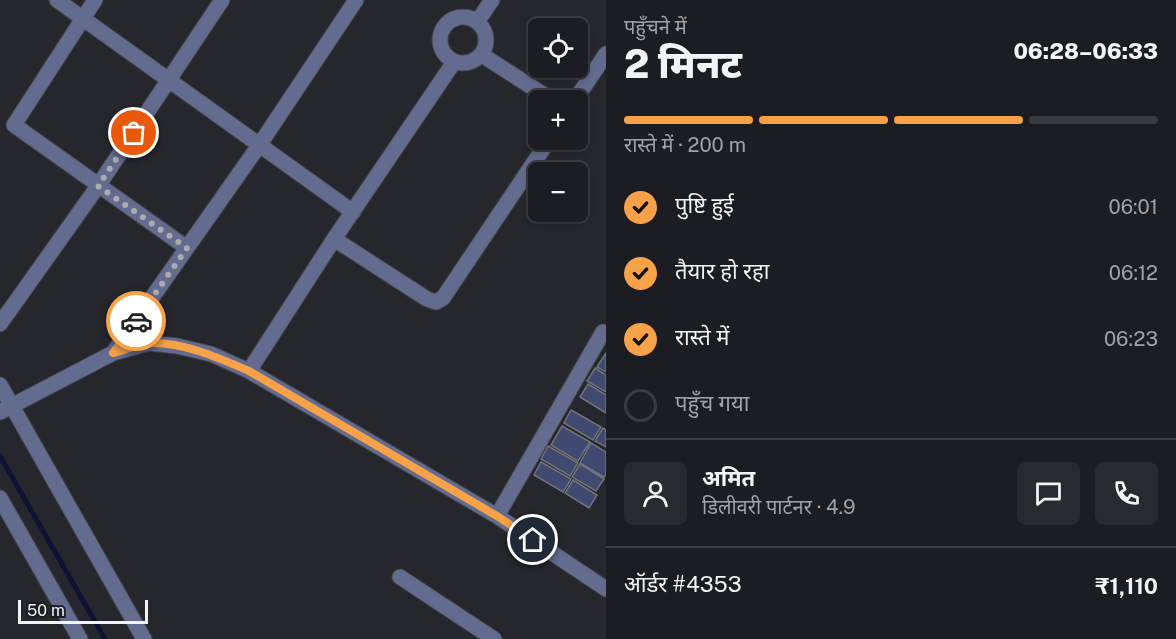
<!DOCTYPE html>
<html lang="hi">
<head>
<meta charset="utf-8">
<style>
  :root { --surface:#1c1d22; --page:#292a2f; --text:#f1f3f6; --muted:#a0a2a5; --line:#3a3b40; --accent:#f7a248 }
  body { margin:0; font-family:"Public Sans","Noto Sans Devanagari",sans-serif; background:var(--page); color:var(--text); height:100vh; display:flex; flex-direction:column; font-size:22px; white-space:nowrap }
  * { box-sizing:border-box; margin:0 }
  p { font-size:20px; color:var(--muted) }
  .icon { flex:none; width:33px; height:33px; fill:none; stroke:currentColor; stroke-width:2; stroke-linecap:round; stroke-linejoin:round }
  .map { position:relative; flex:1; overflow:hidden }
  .panel { display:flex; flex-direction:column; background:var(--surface); width:570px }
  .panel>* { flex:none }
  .tools { position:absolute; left:528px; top:18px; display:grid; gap:12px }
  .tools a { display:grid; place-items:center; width:60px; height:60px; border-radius:9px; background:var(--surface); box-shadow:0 3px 9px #0003,0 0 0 2px var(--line); font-size:30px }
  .scale { position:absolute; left:18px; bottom:15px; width:130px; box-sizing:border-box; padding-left:6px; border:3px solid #f1f3f7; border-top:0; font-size:16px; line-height:21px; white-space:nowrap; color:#f1f3f7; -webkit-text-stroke:4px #1c1d23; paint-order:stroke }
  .pin { position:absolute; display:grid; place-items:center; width:51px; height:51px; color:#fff; margin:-26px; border:3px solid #fff; border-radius:50%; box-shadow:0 2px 6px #0007 }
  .courier { position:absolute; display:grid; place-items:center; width:60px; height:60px; margin:-30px; border:4px solid #f7a248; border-radius:50%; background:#fff; color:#222; box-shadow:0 2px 8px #0007 }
  .summary em { font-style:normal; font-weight:800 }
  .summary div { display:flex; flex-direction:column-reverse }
  .summary { display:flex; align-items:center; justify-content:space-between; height:102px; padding:0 18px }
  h1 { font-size:39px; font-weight:800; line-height:45px }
  .bar { display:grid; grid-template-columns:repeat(4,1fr); gap:9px 6px; align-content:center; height:72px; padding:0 18px }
  .bar i { height:8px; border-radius:4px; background:var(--line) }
  .bar .active { background:var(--accent) }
  .bar p { grid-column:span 4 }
  .line { display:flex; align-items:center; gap:15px; padding:0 18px; border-top:2px solid var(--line) }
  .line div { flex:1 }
  .round { display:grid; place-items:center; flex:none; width:63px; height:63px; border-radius:9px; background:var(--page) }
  ol { padding:0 18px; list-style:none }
  li { display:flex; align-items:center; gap:18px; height:66px }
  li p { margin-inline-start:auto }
  li .icon { padding:6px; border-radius:50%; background:var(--accent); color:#111; stroke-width:4 }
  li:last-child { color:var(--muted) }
  li i { width:33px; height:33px; border:3px solid var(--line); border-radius:50% }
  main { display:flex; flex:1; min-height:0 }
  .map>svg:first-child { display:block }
</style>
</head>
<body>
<main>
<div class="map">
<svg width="606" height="639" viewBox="0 0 606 639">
  <rect width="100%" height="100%" fill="#25272d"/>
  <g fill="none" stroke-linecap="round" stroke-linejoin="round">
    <path stroke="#0e1234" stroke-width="5" d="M 0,456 L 105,639"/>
  </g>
  <path fill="#40496f" stroke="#71737a" stroke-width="1.5" d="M 606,353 L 606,372 L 597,367 Z
    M 595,368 L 606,375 L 606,392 L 587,381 Z
    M 588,384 L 606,395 L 606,413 L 580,397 Z
    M 571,410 L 601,427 L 593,440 L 564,423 Z
    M 562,426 L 590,442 L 578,461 L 551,445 Z
    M 603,428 L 606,430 L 606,447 L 595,441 Z
    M 591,443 L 606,452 L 606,475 L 604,477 L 580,463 Z
    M 548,446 L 578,463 L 570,476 L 541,459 Z
    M 541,462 L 571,479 L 563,492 L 534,475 Z
    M 580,464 L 604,479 L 596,491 L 572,477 Z
    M 573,480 L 597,495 L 589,508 L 565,493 Z"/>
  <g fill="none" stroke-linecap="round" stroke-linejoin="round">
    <g stroke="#424449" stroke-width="17">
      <path id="minor" d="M 57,0 L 353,212
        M 95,0 L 14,125 L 187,248
        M440 40a23 23 0 1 1 46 0a23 23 0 1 1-46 0Z
        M 477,22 L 492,0
        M 482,55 L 552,100
        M 575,100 L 606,54
        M 334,239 L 427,299 L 436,302 L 443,298 L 549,140
        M 0,324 L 98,186 L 222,0
        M 113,353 L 260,144 L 356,0
        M 249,371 L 334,239 L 454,62
        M 0,385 L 144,639
        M 0,412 L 113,353 L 149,343 L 177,346 L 211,354 L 249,371 L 497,516 L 606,589
        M 0,498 L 80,639
        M 497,516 L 603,332
        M 400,577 L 494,639"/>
    </g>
    <use href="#minor" stroke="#636b8f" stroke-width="15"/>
  </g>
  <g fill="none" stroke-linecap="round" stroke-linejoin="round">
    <path stroke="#aaacb0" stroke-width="6" stroke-dasharray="0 10.8" d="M 134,133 L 98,186 L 187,248 L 136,321"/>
    <path stroke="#f7a248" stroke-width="8" d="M 136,321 L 113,353 C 125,350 138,344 150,343 C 184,342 219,358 249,371 L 497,516 L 533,540"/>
  </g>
</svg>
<div class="tools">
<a><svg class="icon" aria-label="locate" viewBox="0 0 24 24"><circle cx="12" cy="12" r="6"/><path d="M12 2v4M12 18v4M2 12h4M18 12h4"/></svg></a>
<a>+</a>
<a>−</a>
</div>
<div class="scale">50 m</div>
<div class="pin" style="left:134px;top:133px;background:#ea580c"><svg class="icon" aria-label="bag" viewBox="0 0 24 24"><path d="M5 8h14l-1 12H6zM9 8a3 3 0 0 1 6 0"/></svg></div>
<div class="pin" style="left:533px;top:540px;background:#1f2937"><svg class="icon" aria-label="home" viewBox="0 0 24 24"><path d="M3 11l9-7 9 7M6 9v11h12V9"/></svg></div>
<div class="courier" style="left:136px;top:321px"><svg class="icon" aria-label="car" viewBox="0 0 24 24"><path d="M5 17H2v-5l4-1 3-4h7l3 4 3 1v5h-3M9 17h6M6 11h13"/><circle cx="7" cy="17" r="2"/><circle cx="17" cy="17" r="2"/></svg></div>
</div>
<section class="panel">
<div class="summary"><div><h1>2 मिनट</h1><p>पहुँचने में</p></div><em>06:28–06:33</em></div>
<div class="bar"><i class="active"></i><i class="active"></i><i class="active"></i><i></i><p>रास्ते में · 200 m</p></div>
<ol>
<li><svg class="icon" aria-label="check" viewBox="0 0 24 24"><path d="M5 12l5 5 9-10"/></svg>पुष्टि हुई<p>06:01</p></li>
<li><svg class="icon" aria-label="check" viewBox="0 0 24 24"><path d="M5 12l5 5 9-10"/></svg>तैयार हो रहा<p>06:12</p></li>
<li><svg class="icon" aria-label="check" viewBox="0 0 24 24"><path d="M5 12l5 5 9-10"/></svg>रास्ते में<p>06:23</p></li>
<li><i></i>पहुँच गया</li>
</ol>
<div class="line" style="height:108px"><a class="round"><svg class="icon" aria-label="person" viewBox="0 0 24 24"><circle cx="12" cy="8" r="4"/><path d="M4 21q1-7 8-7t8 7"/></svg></a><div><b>अमित</b><p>डिलीवरी पार्टनर · 4.9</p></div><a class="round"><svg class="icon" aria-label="chat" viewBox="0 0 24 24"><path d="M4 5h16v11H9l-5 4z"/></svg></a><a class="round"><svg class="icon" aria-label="phone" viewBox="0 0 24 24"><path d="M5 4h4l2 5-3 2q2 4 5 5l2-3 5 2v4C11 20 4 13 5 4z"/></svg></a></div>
<div class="line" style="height:78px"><div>ऑर्डर #4353</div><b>₹1,110</b></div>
</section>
</main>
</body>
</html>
